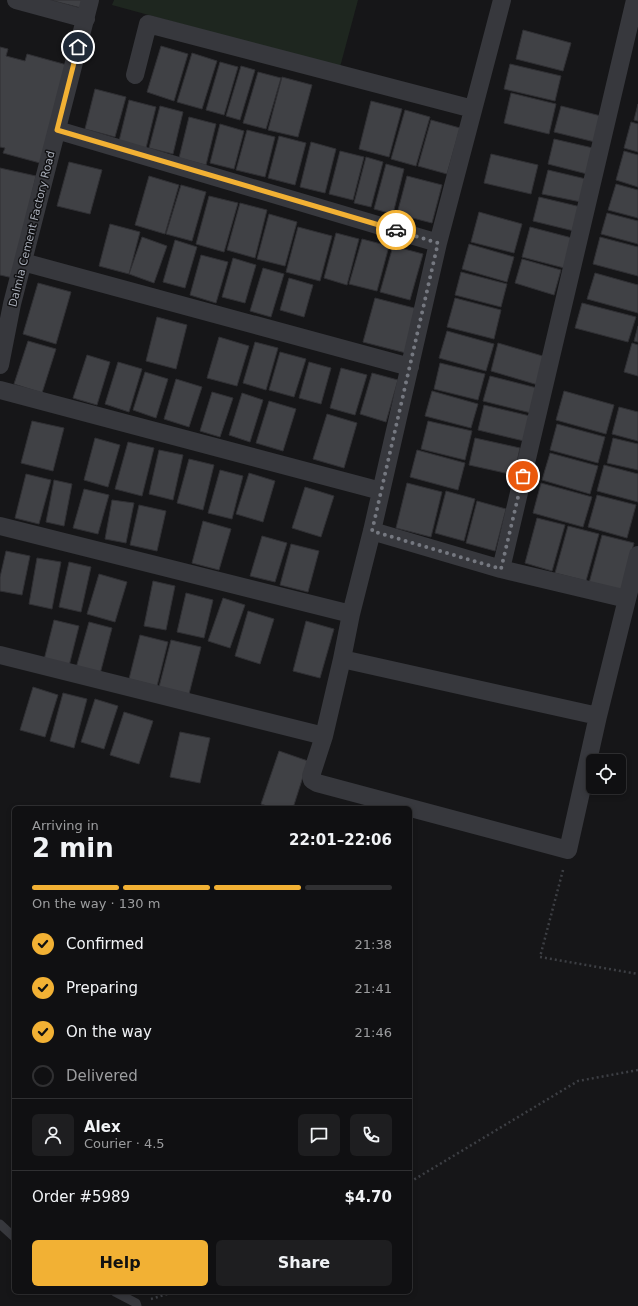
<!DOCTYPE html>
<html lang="en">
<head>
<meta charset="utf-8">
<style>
  :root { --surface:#101012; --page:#1e1e20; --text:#f1f3f6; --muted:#9c9d9f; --line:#303032; --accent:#f2b134 }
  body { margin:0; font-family:"DejaVu Sans",sans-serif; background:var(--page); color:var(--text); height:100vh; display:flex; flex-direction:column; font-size:15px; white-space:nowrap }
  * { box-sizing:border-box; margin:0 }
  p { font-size:13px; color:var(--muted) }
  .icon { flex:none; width:22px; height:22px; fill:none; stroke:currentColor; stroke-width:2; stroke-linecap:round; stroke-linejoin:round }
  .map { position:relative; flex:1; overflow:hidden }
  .side { position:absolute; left:12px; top:806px; width:400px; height:488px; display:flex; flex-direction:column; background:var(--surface); border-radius:6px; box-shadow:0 2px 6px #0003,0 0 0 1px var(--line) }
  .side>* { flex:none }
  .fabs { position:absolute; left:586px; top:754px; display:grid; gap:8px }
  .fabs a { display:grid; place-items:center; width:40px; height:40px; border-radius:6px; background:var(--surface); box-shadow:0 2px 6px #0003,0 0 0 1px var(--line); font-size:20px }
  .pin { position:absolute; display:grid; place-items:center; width:34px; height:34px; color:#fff; margin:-17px; border:2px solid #fff; border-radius:50%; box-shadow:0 1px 4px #0007 }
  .courier { position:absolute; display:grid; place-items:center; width:40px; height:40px; margin:-20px; border:3px solid #f2b134; border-radius:50%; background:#fff; color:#222; box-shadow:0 1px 5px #0007 }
  .summary em { font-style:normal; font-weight:600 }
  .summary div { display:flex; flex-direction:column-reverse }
  .summary { display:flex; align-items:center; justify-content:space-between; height:68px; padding:0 20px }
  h1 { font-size:26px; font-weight:600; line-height:30px }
  .bar { display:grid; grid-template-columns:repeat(4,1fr); gap:6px 4px; align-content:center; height:48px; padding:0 20px }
  .bar i { height:5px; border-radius:3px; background:var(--line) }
  .bar .on { background:var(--accent) }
  .bar p { grid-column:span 4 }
  .line { display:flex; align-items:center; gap:10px; padding:0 20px; border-top:1px solid var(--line) }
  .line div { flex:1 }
  .round { display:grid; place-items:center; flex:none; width:42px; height:42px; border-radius:6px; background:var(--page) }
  ol { padding:0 20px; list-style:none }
  li { display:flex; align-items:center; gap:12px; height:44px }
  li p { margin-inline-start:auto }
  li .icon { padding:4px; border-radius:50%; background:var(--accent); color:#111; stroke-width:4 }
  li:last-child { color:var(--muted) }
  li i { width:22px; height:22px; border:2px solid var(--line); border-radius:50% }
  .action { display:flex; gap:8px; margin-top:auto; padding:8px 20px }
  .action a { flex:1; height:46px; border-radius:6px; background:var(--accent); color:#111; font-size:16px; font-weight:600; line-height:46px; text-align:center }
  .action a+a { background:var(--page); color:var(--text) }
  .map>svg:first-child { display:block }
</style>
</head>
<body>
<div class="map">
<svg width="638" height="1306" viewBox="0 0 638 1306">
  <rect width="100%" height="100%" fill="#161618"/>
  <path fill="#1e261f" d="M 114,0 L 358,0 L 340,67 L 112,5 Z"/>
  <path fill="#404145" stroke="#303034" d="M 50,0 L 83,0 L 81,8 Z
    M 523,30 L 571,43 L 563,71 L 516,59 Z
    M 161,46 L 188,54 L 174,101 L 147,92 Z
    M 0,47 L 8,49 L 6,56 L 25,61 L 27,54 L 67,65 L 40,163 L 3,153 L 5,148 L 0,147 Z
    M 192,53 L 217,61 L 202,109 L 177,102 Z
    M 220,62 L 238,67 L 224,115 L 206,110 Z
    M 510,64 L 561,76 L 555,101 L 504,89 Z
    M 241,66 L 255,70 L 240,120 L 226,116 Z
    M 258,72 L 281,78 L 266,129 L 243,123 Z
    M 282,77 L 312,85 L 298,137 L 268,130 Z
    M 95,89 L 126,97 L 115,137 L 85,129 Z
    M 511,93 L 556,104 L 549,134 L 504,123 Z
    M 129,100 L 156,107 L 146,148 L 119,141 Z
    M 371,101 L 402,109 L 389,157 L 359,149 Z
    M 638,104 L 638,121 L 634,120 Z
    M 160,106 L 183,112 L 173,154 L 149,148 Z
    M 561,106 L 601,116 L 595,142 L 554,132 Z
    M 405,110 L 430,117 L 416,166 L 391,159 Z
    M 189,117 L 216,124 L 206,165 L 179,158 Z
    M 431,120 L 460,128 L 447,174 L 418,166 Z
    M 631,122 L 638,124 L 638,152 L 624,148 Z
    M 220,124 L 244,131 L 234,169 L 210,163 Z
    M 247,130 L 275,137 L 265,177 L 236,170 Z
    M 279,136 L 306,143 L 295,185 L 268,178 Z
    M 554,139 L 593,148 L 587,174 L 548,164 Z
    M 311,142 L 336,149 L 325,193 L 300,187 Z
    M 340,151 L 364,157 L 353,200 L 329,194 Z
    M 624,151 L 638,155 L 638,187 L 616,180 Z
    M 491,154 L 538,165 L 531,194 L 484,183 Z
    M 366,157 L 383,162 L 371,207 L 354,203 Z
    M 69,162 L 102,170 L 90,214 L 57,206 Z
    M 386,164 L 404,169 L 393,214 L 374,209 Z
    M 0,168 L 36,176 L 13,278 L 0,275 Z
    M 548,170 L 586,179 L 581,202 L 542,194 Z
    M 149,176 L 179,185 L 165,234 L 135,225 Z
    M 407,176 L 442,185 L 432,223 L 397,214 Z
    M 616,184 L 638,190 L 638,218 L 608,210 Z
    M 181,185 L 206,192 L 192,241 L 166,234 Z
    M 209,196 L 238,203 L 224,252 L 196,244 Z
    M 539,197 L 581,207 L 574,231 L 533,221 Z
    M 240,203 L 267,210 L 255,258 L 227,250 Z
    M 479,212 L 522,224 L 514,253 L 471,242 Z
    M 607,213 L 638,221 L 638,244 L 601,234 Z
    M 269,214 L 297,222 L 285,266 L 257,259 Z
    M 110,224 L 140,232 L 129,274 L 99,266 Z
    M 298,227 L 332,236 L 320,281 L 286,272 Z
    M 530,227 L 576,239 L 568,269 L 522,257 Z
    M 336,233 L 359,239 L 347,285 L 324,278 Z
    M 142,237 L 167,246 L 154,283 L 129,274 Z
    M 600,237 L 638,247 L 638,276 L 593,264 Z
    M 362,239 L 389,246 L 377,291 L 349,284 Z
    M 175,240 L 197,247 L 185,288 L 163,282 Z
    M 469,244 L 514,257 L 507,282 L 462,269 Z
    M 393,246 L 423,254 L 410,300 L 380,292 Z
    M 201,255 L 228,262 L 216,303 L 190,295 Z
    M 233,258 L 256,265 L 245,303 L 222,297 Z
    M 522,259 L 561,270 L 554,295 L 515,283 Z
    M 263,268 L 284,274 L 271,317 L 250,311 Z
    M 461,272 L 507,284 L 501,307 L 455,295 Z
    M 595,273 L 638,285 L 638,313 L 587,299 Z
    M 289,278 L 313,285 L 304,317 L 280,310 Z
    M 38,283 L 71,292 L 56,344 L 23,334 Z
    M 375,298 L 418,309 L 406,353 L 363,342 Z
    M 455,298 L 501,310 L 494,339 L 447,327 Z
    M 582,303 L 636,317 L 628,342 L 575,328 Z
    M 157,317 L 187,325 L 176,369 L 146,361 Z
    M 638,326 L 638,342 L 634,341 Z
    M 447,331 L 494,344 L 486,371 L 439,358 Z
    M 219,337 L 249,346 L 237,386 L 207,378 Z
    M 28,341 L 56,349 L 42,393 L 14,384 Z
    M 255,342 L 278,348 L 266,390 L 243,383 Z
    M 498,343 L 546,357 L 538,385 L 491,371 Z
    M 632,343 L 638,345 L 638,376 L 624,372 Z
    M 280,352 L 306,359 L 294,397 L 269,390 Z
    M 87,355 L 110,362 L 97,405 L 73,398 Z
    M 118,362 L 142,369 L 129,412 L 105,404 Z
    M 309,362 L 331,368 L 321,404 L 299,398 Z
    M 440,363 L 485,374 L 478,400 L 434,389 Z
    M 341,368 L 367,375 L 355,415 L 330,408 Z
    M 145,372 L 168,379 L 156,418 L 133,410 Z
    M 372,373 L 398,380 L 386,422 L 360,414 Z
    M 490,376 L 537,388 L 531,413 L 483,401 Z
    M 176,379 L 202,387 L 189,427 L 164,419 Z
    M 432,391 L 478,404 L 471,428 L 425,416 Z
    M 564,391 L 614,405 L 606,434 L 556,420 Z
    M 212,392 L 233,398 L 220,437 L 200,431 Z
    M 242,393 L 263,400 L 250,442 L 229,435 Z
    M 269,401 L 296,409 L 283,451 L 256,443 Z
    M 484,405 L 530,416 L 524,441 L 478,430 Z
    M 619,407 L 638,412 L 638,441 L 612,434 Z
    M 327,414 L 357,423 L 344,468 L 313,459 Z
    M 32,421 L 64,428 L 53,471 L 21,463 Z
    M 428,421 L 472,431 L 465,460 L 421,449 Z
    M 557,424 L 605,437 L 598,463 L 550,450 Z
    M 95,438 L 120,445 L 108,487 L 84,480 Z
    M 475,438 L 520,448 L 514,475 L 469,465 Z
    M 613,438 L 638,444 L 638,470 L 607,463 Z
    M 128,442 L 154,448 L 142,496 L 115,489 Z
    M 159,450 L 183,455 L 173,500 L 149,494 Z
    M 417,450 L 465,463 L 458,490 L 410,477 Z
    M 550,453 L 598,466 L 590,494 L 542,480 Z
    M 189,459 L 214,465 L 203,510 L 177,503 Z
    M 604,465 L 638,474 L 638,502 L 597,491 Z
    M 220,470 L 243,476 L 232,519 L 208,513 Z
    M 249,473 L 275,481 L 263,522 L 236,514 Z
    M 26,474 L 51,480 L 39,524 L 15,518 Z
    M 54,480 L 72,484 L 64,526 L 46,522 Z
    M 407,483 L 442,492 L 431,537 L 396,528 Z
    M 541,483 L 592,497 L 583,527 L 533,513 Z
    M 305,487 L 334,496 L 321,537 L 292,528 Z
    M 84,489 L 109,495 L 98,534 L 73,528 Z
    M 446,491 L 475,499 L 464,541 L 435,533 Z
    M 597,495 L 636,505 L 627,538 L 588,527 Z
    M 112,500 L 134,503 L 126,543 L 105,539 Z
    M 477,501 L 506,509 L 495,551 L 466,543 Z
    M 139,505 L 166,511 L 157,551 L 130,545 Z
    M 537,518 L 565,525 L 552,571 L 525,563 Z
    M 203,521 L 231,529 L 219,570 L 192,563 Z
    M 568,526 L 599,534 L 586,581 L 555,573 Z
    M 602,535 L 634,543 L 621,592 L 589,583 Z
    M 262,536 L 287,543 L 275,582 L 250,576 Z
    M 291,544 L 319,551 L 308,592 L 280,585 Z
    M 6,551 L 30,556 L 22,595 L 0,591 L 0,577 Z
    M 37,558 L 61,562 L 52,609 L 29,604 Z
    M 69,562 L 91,567 L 81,612 L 59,607 Z
    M 99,574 L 127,582 L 115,622 L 87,614 Z
    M 153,581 L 175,586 L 166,630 L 144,626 Z
    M 186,593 L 213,600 L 204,638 L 177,632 Z
    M 223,598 L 245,605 L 230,648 L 208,641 Z
    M 248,611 L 274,619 L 260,664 L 235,656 Z
    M 54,620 L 79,626 L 69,666 L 44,660 Z
    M 306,621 L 334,629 L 320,678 L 293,671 Z
    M 89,622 L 112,628 L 100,674 L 76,668 Z
    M 140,635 L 168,642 L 157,686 L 129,679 Z
    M 171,640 L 201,647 L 189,694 L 159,687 Z
    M 33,687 L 58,695 L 45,737 L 20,730 Z
    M 63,693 L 87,699 L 74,748 L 50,741 Z
    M 95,699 L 118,706 L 104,749 L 81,742 Z
    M 124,712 L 153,721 L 139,764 L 110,755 Z
    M 180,732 L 210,738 L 200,783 L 170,777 Z
    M 279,751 L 308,761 L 293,808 L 273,808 L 261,804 Z"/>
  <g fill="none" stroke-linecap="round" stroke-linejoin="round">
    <path stroke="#3d3f44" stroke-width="2.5" stroke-dasharray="2 3" stroke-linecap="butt" d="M 563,870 L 540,957 L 638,974
      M 410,1182 L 578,1081 L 638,1070
      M 151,1299 L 174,1292"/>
    <path stroke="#37383d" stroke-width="9" d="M 0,1224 L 14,1237
      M 115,1292 L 136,1303 L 137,1306"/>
    <path stroke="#37383d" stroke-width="18" d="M 16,0 L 86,19
      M 502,0 L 438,243 L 372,531 L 351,614 L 342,659 L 324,736 L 311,776 L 312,780 L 317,783 L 568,850 L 598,716 L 638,555
      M 135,75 L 148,24 L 473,109
      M 57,130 L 438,243
      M 23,262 L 410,367
      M 0,365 L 12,304 L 90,0
      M 0,390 L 381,491
      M 0,526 L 351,614
      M 372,531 L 501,569 L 627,599
      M 501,569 L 635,0
      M 0,655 L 324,736
      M 342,659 L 598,716"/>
  </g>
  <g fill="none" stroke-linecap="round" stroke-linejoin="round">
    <path stroke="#757880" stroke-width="4" stroke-dasharray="0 7.2" d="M 396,230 L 438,243 L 372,531 L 501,569 L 523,476"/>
    <path stroke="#f2b134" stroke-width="5" d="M 78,47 L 57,130 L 396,230"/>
  </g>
  <g text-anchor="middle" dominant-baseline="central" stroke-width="3" stroke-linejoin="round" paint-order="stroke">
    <g font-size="11" fill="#a8adb8" stroke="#111113">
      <text transform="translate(32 229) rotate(-76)">Dalmia Cement Factory Road</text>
    </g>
  </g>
</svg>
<div class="fabs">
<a><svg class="icon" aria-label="locate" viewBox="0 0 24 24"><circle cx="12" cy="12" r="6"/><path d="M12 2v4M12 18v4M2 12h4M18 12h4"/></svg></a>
</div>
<div class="pin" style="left:523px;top:476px;background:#ea580c"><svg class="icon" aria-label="bag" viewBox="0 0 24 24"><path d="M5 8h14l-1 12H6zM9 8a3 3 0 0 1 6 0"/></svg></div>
<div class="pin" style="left:78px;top:47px;background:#1f2937"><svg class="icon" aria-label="home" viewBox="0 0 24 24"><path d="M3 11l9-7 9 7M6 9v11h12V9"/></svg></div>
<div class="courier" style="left:396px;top:230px"><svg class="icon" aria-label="car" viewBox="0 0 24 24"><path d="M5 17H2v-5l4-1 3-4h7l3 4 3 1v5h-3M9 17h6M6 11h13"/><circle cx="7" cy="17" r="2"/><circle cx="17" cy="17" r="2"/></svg></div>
<section class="side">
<div class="summary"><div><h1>2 min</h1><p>Arriving in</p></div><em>22:01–22:06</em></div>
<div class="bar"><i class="on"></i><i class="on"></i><i class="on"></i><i></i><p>On the way · 130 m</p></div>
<ol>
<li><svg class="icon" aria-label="check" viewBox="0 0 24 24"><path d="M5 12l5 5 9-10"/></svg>Confirmed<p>21:38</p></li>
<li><svg class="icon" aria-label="check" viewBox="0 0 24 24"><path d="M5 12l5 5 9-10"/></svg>Preparing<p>21:41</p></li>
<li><svg class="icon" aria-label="check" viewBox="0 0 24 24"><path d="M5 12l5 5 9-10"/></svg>On the way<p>21:46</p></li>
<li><i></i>Delivered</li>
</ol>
<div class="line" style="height:72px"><a class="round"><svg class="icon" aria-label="person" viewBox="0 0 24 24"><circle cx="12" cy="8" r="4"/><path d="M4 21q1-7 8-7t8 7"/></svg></a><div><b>Alex</b><p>Courier · 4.5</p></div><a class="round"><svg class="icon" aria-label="chat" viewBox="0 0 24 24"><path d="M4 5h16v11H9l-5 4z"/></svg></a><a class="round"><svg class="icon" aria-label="phone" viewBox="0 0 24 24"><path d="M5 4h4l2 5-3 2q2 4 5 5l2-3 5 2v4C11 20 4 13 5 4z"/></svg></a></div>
<div class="line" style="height:52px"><div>Order #5989</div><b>$4.70</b></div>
<div class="action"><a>Help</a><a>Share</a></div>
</section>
</div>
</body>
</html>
